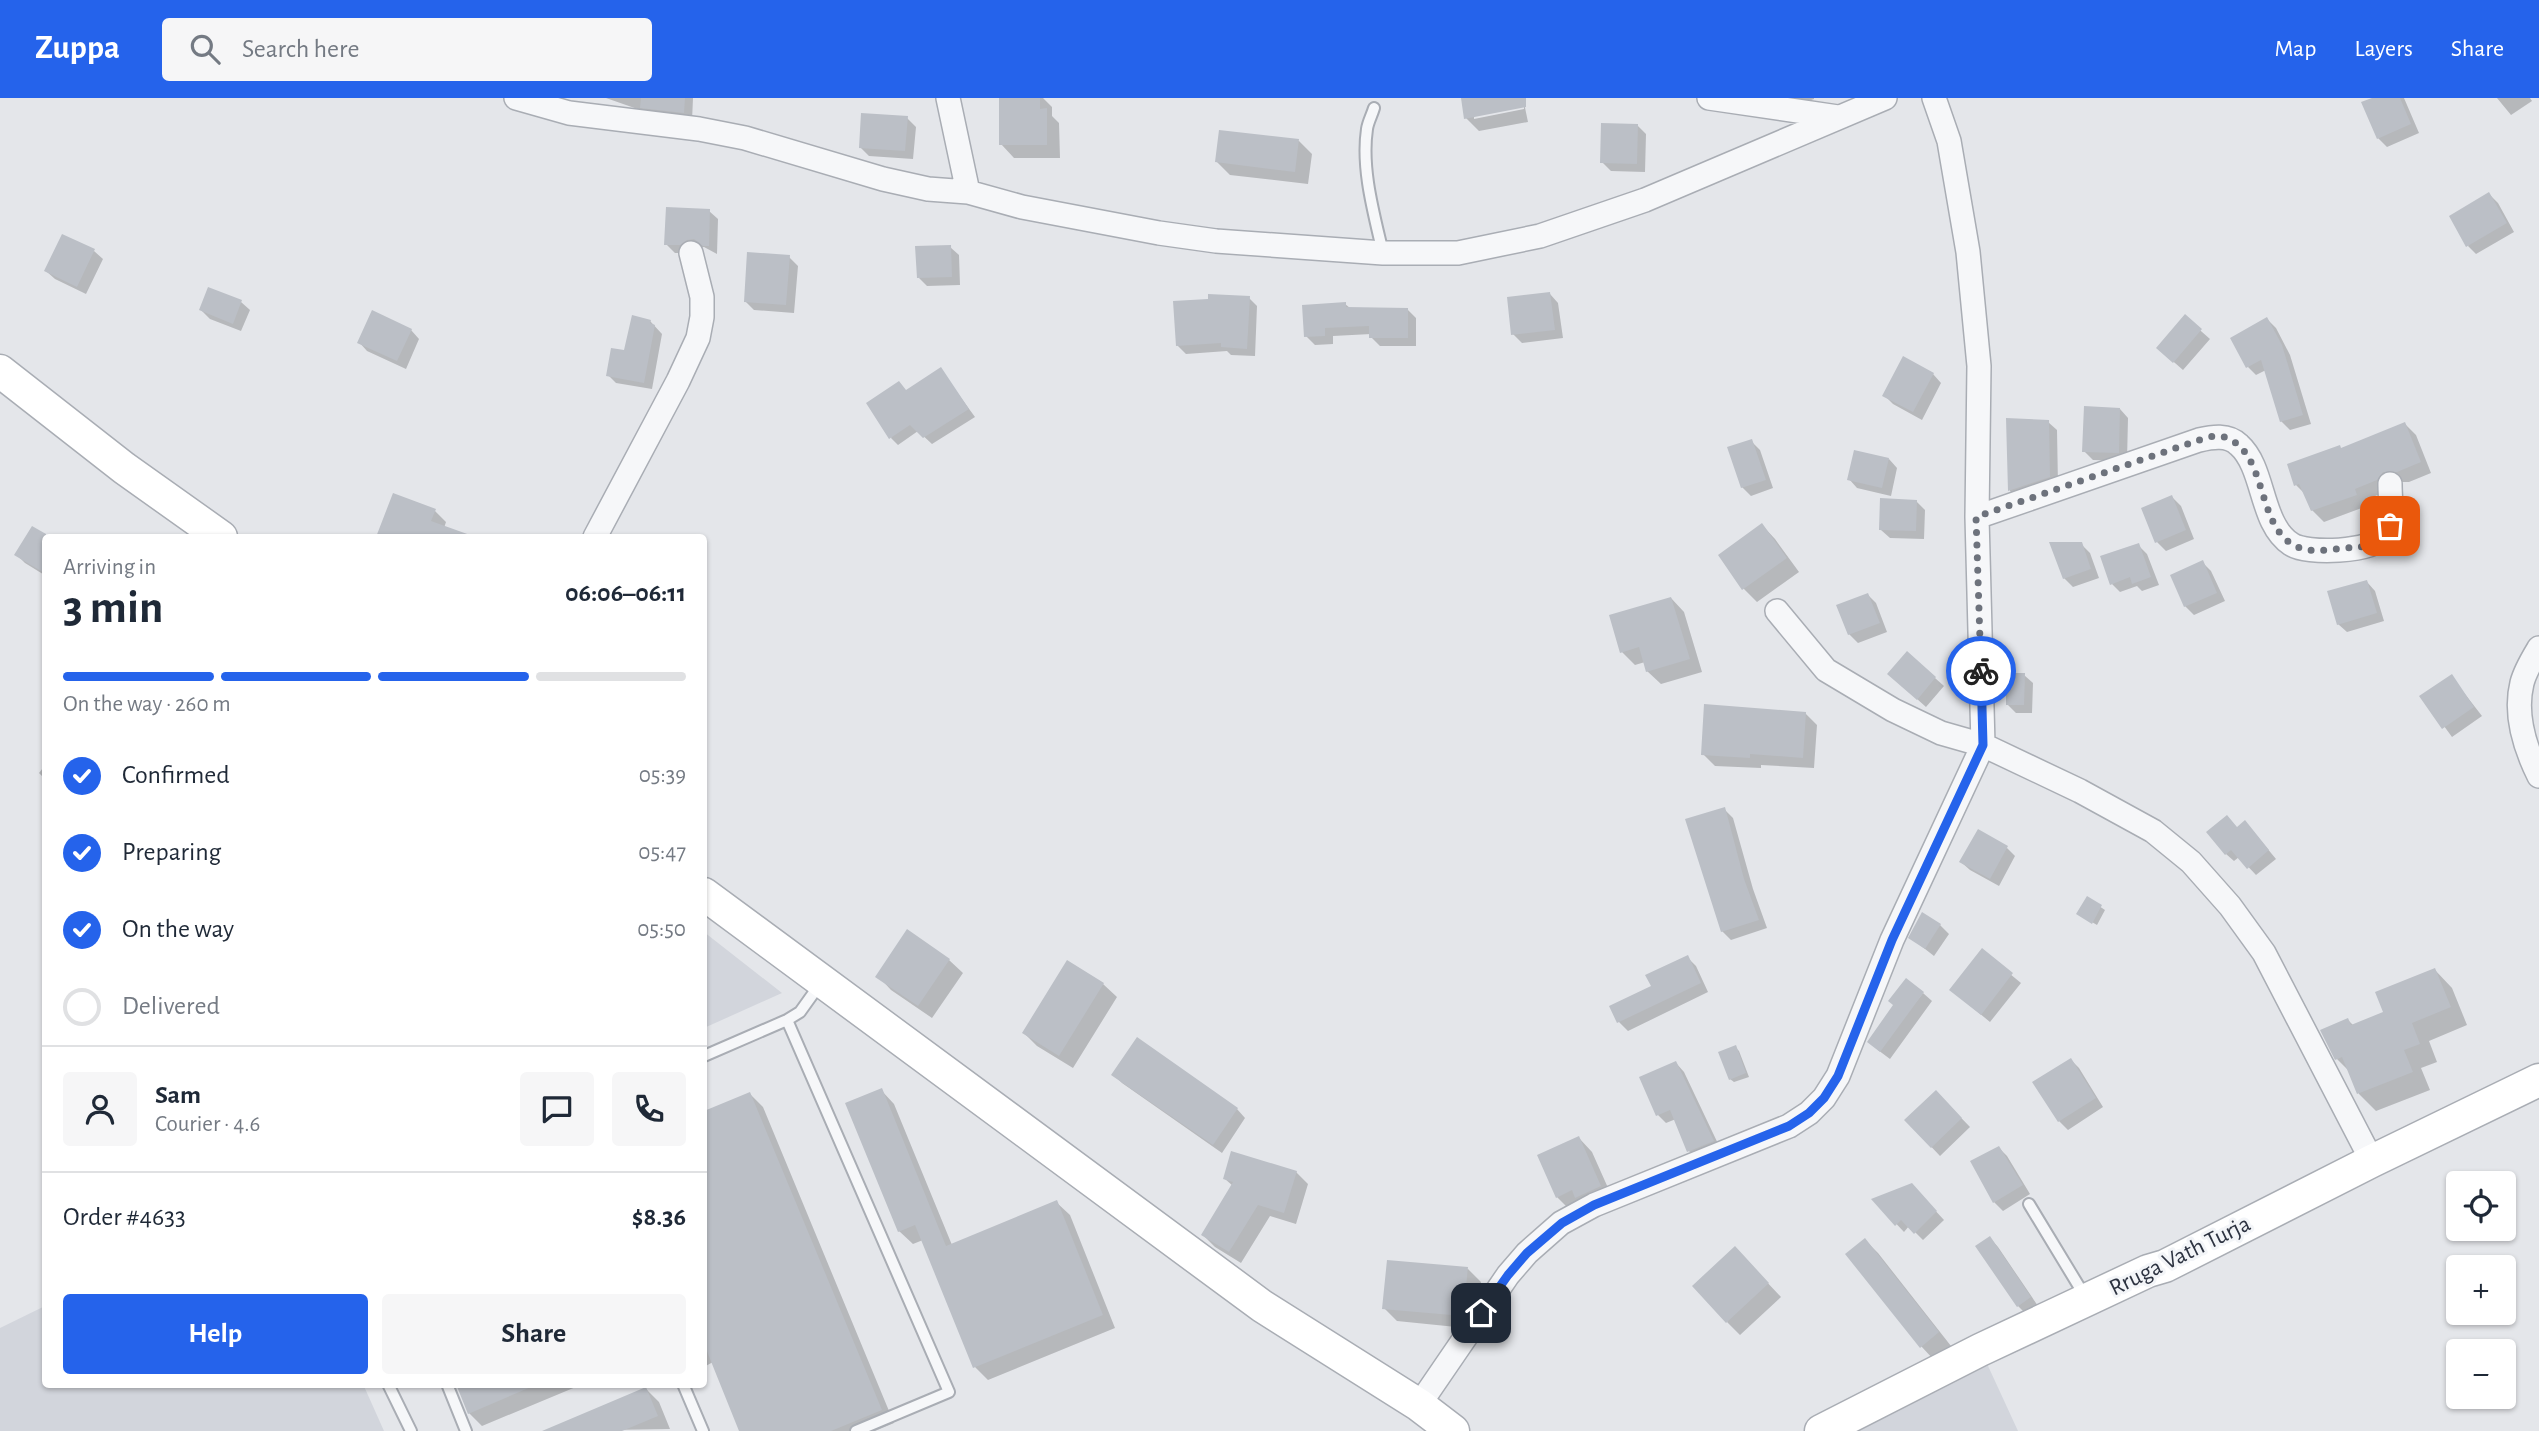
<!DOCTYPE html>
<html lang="en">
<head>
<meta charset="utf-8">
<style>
  :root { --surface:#fff; --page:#f6f6f7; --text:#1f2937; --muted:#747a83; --line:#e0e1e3; --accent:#2563eb }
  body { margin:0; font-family:"Alegreya Sans",sans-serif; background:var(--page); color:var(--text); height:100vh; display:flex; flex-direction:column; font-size:26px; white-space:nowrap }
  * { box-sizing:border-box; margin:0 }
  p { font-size:23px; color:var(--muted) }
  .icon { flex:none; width:38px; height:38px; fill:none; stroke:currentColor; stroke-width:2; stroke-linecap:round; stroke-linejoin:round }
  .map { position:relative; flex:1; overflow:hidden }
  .sheet { position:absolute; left:42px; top:436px; width:665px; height:854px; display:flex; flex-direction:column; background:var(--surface); border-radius:7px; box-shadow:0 2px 5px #0004 }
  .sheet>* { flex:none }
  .tools { position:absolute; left:2446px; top:1073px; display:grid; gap:14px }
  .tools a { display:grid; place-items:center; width:70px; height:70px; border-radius:7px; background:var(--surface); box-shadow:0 2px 5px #0004; font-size:35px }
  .pin { position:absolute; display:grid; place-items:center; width:60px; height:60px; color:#fff; margin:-30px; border-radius:14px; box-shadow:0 4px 10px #0006 }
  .courier { position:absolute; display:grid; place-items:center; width:70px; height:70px; margin:-35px; border:5px solid #2563eb; border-radius:50%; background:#fff; color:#222; box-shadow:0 2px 9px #0007 }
  .summary em { font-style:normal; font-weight:700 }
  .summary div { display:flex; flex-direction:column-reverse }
  .summary { display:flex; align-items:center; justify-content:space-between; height:119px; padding:0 21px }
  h1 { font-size:46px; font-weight:700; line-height:52px }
  .bar { display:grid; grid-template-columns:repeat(4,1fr); gap:10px 7px; align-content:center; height:84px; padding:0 21px }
  .bar i { height:9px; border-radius:5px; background:var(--line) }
  .bar .on { background:var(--accent) }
  .bar p { grid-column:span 4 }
  .line { display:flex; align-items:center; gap:18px; padding:0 21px; border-top:2px solid var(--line) }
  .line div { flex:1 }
  .round { display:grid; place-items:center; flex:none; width:74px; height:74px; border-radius:7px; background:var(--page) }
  ol { padding:0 21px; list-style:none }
  li { display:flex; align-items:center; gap:21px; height:77px }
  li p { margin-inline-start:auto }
  li .icon { padding:7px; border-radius:50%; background:var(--accent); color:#fff; stroke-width:4 }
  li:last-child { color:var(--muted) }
  li i { width:38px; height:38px; border:4px solid var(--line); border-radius:50% }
  .button { display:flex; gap:14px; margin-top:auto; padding:14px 21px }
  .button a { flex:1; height:80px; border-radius:7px; background:var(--accent); color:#fff; font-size:28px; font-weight:700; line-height:80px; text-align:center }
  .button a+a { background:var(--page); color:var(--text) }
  header { display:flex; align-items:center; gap:42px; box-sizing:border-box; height:98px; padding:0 35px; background:var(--accent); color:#fff }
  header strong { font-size:33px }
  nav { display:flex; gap:38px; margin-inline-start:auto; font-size:24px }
  .search { width:490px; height:63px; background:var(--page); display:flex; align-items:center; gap:18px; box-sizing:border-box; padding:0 24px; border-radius:7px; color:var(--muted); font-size:26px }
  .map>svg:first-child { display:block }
</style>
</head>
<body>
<header>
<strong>Zuppa</strong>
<div class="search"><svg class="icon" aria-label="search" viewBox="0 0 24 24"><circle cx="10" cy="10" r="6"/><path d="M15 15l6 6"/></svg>Search here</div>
<nav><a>Map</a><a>Layers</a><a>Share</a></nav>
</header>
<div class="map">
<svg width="2539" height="1333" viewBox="0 0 2539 1333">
  <rect width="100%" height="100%" fill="#e4e6ea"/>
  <path fill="#d2d5dc" d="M 704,834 L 782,895 L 704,930 Z
    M 45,1208 L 46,1286 L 363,1286 L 384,1333 L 0,1333 L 0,1230 Z
    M 1983,1257 L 2018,1333 L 1843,1333 Z"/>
  <path fill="#0003" fill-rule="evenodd" d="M 606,0 L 693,0 L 692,23 L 646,14 Z
    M 1000,0 L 1043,0 L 1052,9 L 1052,18 L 1059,25 L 1060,60 L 1014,60 L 1001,46 Z
    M 1462,0 L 1523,0 L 1528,24 L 1479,33 L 1466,20 ZM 1524,8 L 1524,11 L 1474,21 L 1474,17 Z
    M 1779,0 L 1814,0 L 1814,1 L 1800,6 Z
    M 2376,0 L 2404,0 L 2419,35 L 2387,49 L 2378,40 Z
    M 2497,0 L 2530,0 L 2532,3 L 2511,17 Z
    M 907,20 L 916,29 L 913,61 L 869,58 L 860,49 Z
    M 1637,27 L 1646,36 L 1645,74 L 1611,73 L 1602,64 Z
    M 1299,43 L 1312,56 L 1308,86 L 1230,77 L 1217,64 Z
    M 2489,96 L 2498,105 L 2514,134 L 2476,156 L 2468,148 Z
    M 709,113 L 718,121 L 717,156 L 704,149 L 696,150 L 689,155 L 675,155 L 666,146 Z
    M 950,149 L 959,157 L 960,187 L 927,188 L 919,180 Z
    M 94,153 L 103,161 L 86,196 L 55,181 L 46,173 Z
    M 789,159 L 798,168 L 794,215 L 754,212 L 745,203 Z
    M 1550,196 L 1558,205 L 1563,240 L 1522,245 L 1513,236 Z
    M 1249,200 L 1257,208 L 1255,258 L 1231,257 L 1227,253 L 1186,256 L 1177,247 Z
    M 241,204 L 250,212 L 241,233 L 210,221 L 201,212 Z
    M 1345,206 L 1350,210 L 1407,211 L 1416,220 L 1416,248 L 1380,248 L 1371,239 L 1371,236 L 1333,238 L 1333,246 L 1315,247 L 1306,238 Z
    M 2185,219 L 2210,241 L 2183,272 L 2167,258 Z
    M 2267,221 L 2276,230 L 2290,257 L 2311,326 L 2290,332 L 2281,323 L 2266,272 L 2256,277 L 2248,269 Z
    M 650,223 L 662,236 L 652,291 L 616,285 L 608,277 Z
    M 411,232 L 419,241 L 406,271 L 367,253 L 359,244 Z
    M 940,271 L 975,319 L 932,346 L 918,333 L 898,347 L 891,340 L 907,293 Z
    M 1933,276 L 1941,285 L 1922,322 L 1893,306 L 1885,298 Z
    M 2120,311 L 2128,320 L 2127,363 L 2093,362 L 2084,353 Z
    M 2008,322 L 2048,324 L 2057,332 L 2058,387 L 2018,401 L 2010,393 Z
    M 2405,326 L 2416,337 L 2431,375 L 2409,384 L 2395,384 L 2388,393 L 2365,402 L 2367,408 L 2324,424 L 2312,412 L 2306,397 L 2296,387 L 2289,367 L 2342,352 Z
    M 1751,343 L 1760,352 L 1773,390 L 1751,398 L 1742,389 Z
    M 1889,361 L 1897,370 L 1891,398 L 1857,390 L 1849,381 Z
    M 394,398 L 435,413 L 446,424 L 444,430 L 471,439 L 378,439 Z
    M 2172,399 L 2181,408 L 2194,441 L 2166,453 L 2157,444 Z
    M 1916,403 L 1925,412 L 1924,441 L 1890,440 L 1881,432 Z
    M 1762,427 L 1775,441 L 1799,474 L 1757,504 L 1744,491 L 1720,457 Z
    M 32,430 L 47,439 L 46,478 L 25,465 L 16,456 Z
    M 2081,446 L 2090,455 L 2099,480 L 2073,489 L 2064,480 Z
    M 2138,447 L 2147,456 L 2159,487 L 2142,493 L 2137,488 L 2120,494 L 2112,486 Z
    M 2203,465 L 2211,473 L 2225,503 L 2194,517 L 2185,508 Z
    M 2367,484 L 2375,493 L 2384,523 L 2347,534 L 2338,526 Z
    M 1868,497 L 1876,505 L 1887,534 L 1858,545 L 1849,536 Z
    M 1671,500 L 1684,514 L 1702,574 L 1661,586 L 1647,573 L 1645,564 L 1635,567 L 1622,554 Z
    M 2024,577 L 2033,585 L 2032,615 L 2016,615 L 2007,606 Z
    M 2451,578 L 2482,618 L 2452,639 L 2422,598 Z
    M 1935,580 L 1944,588 L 1926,609 L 1898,584 Z
    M 1805,615 L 1817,627 L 1814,670 L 1761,667 L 1761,670 L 1715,668 L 1703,656 Z
    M 46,666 L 46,682 L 39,675 Z
    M 1724,711 L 1733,720 L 1753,791 L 1767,830 L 1731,842 L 1722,833 Z
    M 2238,731 L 2252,732 L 2276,761 L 2256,777 L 2239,759 L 2234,763 L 2226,756 Z
    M 2007,750 L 2015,758 L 1999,788 L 1970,772 L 1961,764 Z
    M 2087,800 L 2105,812 L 2097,827 L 2080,817 Z
    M 1940,827 L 1949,836 L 1934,858 L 1911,840 Z
    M 908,834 L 949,862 L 963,875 L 932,920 L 891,892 L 878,878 Z
    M 1982,853 L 2021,885 L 1990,924 L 1951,892 Z
    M 1687,859 L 1696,868 L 1708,894 L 1628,933 L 1619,924 L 1612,909 L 1653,889 Z
    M 2435,872 L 2452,890 L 2467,927 L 2429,943 L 2437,964 L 2421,970 L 2430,992 L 2376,1013 L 2359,996 L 2350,974 L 2337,961 L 2348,922 L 2354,928 L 2385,915 Z
    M 1103,886 L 1117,899 L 1073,970 L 1037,948 L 1024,935 Z
    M 1923,895 L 1932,903 L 1890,961 L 1878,952 Z
    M 1735,949 L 1739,953 L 1749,979 L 1734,984 L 1730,981 Z
    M 2071,962 L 2079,970 L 2103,1009 L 2068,1032 L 2059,1023 Z
    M 1676,965 L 1684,974 L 1721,1052 L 1697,1062 L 1689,1053 L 1676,1021 L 1666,1025 L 1658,1017 Z
    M 1114,977 L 1237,1011 L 1245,1020 L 1222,1055 L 1122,985 Z
    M 881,992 L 894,1006 L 952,1147 L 1056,1104 L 1070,1117 L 1115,1230 L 988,1282 L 975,1269 L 923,1142 L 913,1146 L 899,1133 Z
    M 1936,994 L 1970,1029 L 1940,1058 L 1906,1022 Z
    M 750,996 L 763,1009 L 894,1325 L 875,1333 L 741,1333 L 713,1264 L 704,1269 L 704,1015 Z
    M 1579,1040 L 1592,1054 L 1613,1101 L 1570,1112 L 1557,1099 Z
    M 1999,1050 L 2007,1058 L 2030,1096 L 2003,1113 L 1994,1104 L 1972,1063 Z
    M 1296,1074 L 1308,1086 L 1296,1126 L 1270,1118 L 1241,1165 L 1215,1149 L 1203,1137 L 1233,1088 L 1225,1081 Z
    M 1919,1095 L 1944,1122 L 1923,1142 L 1909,1128 L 1904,1134 L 1874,1102 Z
    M 1990,1140 L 1998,1149 L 2038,1208 L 2026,1216 L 2018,1208 Z
    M 1865,1142 L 1878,1155 L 1951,1248 L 1934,1262 L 1921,1248 Z
    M 1748,1164 L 1781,1199 L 1740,1237 L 1727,1224 Z
    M 1468,1171 L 1481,1184 L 1476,1231 L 1397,1223 L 1384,1210 Z
    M 463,1286 L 583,1286 L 482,1328 L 469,1315 Z
    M 646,1291 L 659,1304 L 670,1331 L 546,1333 Z"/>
  <path fill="#bbbfc6" d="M 641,0 L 685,0 L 684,15 L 640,10 Z
    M 999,0 L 1040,0 L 1040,11 L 1047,10 L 1047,47 L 999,47 Z
    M 1461,0 L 1526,0 L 1526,9 L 1464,21 Z
    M 2372,0 L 2400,0 L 2411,26 L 2377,41 L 2361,4 Z
    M 861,15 L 908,18 L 905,53 L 859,50 Z
    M 1601,25 L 1638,26 L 1637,66 L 1600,65 Z
    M 1219,32 L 1299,41 L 1295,74 L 1215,64 Z
    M 2489,94 L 2507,125 L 2466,149 L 2449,118 Z
    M 666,109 L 710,111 L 709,148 L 703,148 L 694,141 L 687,142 L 680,147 L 664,147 Z
    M 62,136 L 95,151 L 77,189 L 44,173 Z
    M 951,147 L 952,179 L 917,180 L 915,148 Z
    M 747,154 L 790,157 L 786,207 L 744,204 Z
    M 208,189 L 242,202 L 233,226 L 199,212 Z
    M 1550,194 L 1555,232 L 1511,237 L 1507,199 Z
    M 1208,196 L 1250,198 L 1247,251 L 1221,249 L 1221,245 L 1176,248 L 1173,203 L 1208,201 Z
    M 1346,204 L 1346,209 L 1408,210 L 1408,240 L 1369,240 L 1369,228 L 1325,230 L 1325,238 L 1304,239 L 1302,207 Z
    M 372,212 L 412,231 L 397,263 L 357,245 Z
    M 2185,216 L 2202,231 L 2173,265 L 2156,250 Z
    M 632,217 L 651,222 L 650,225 L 655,227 L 644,285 L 606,278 L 611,250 L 624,252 Z
    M 2267,219 L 2282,247 L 2303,317 L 2280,324 L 2261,262 L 2246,270 L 2230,240 Z
    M 1903,258 L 1934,275 L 1913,314 L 1882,298 Z
    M 941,269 L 969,311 L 923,340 L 910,327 L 889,341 L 866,305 L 899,283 L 906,292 Z
    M 2084,308 L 2120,310 L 2119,355 L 2082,354 Z
    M 2006,320 L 2049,322 L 2050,379 L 2008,393 Z
    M 2405,324 L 2421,364 L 2397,374 L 2383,374 L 2377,382 L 2355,391 L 2357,397 L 2311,413 L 2299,386 L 2294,388 L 2287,366 L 2340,347 L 2341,350 Z
    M 1752,341 L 1766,382 L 1741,390 L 1727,349 Z
    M 1854,352 L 1889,360 L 1882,390 L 1847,382 Z
    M 393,395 L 436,411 L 431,423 L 470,437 L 469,439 L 376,439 Z
    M 2172,397 L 2186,432 L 2155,445 L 2141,410 Z
    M 1880,400 L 1917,402 L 1916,433 L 1879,432 Z
    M 1762,425 L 1787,460 L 1742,492 L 1718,457 Z
    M 32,428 L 46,436 L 46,476 L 14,457 Z
    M 2049,444 L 2082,444 L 2091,471 L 2063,481 Z
    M 2139,445 L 2151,479 L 2132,486 L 2130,479 L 2110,487 L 2100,458 Z
    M 2203,462 L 2217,495 L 2184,509 L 2170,477 Z
    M 2367,482 L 2377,515 L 2337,527 L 2327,493 Z
    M 1868,495 L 1880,525 L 1848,537 L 1836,507 Z
    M 1671,499 L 1690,561 L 1646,574 L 1639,549 L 1620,555 L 1609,517 Z
    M 1907,553 L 1936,579 L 1917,602 L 1887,576 Z
    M 2006,575 L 2025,575 L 2024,607 L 2006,607 Z
    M 2452,576 L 2474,609 L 2442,631 L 2419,598 Z
    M 1704,606 L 1806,614 L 1803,660 L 1750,656 L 1750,660 L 1701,657 Z
    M 1725,709 L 1744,781 L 1759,822 L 1721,834 L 1685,721 Z
    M 2227,717 L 2237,729 L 2245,722 L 2269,752 L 2247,771 L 2231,752 L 2225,757 L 2206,734 Z
    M 1978,731 L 2008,748 L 1990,781 L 1959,764 Z
    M 2087,798 L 2102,807 L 2092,826 L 2076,816 Z
    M 1922,814 L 1941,826 L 1925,851 L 1908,840 Z
    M 907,831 L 950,861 L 918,908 L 875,879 Z
    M 1982,850 L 2013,875 L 1981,917 L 1949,892 Z
    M 1688,857 L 1701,885 L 1617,925 L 1609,908 L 1651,888 L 1645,877 Z
    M 1067,862 L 1104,885 L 1059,958 L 1022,935 Z
    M 2435,870 L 2451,909 L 2412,925 L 2420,946 L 2404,952 L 2413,974 L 2357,996 L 2342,959 L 2335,962 L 2320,932 L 2348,920 L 2351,927 L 2383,914 L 2375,894 Z
    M 1906,880 L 1924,894 L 1880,954 L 1867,944 L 1893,907 L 1888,903 Z
    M 1137,939 L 1238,1010 L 1213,1047 L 1111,977 Z
    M 1736,947 L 1746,975 L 1729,982 L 1718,954 Z
    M 2071,960 L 2096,1000 L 2058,1024 L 2032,984 Z
    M 1676,963 L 1714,1043 L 1687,1054 L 1670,1012 L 1656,1018 L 1639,979 Z
    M 882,990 L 946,1148 L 1057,1102 L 1103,1217 L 973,1270 L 915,1127 L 898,1134 L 845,1005 Z
    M 1936,992 L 1962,1020 L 1931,1050 L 1904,1022 Z
    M 750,994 L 882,1312 L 831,1333 L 739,1333 L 704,1246 L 704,1013 Z
    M 1579,1038 L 1601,1088 L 1575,1100 L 1572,1092 L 1556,1100 L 1537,1057 Z
    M 1999,1048 L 2023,1087 L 1993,1105 L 1970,1063 Z
    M 1231,1053 L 1297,1073 L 1284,1115 L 1258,1107 L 1229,1154 L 1201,1137 L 1233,1084 L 1223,1081 Z
    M 1912,1085 L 1937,1113 L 1914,1136 L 1901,1122 L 1895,1128 L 1871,1101 Z
    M 1990,1138 L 2031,1199 L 2017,1209 L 1975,1148 Z
    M 1865,1140 L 1939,1234 L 1920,1250 L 1845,1156 Z
    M 1735,1148 L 1769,1185 L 1726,1225 L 1692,1188 Z
    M 1387,1162 L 1468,1169 L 1463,1218 L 1382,1211 Z
    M 456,1286 L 538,1286 L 468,1316 Z
    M 646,1289 L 658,1318 L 622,1333 L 542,1333 Z"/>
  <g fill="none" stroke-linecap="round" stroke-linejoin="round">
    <g stroke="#a9adb4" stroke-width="14">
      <path id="lane" d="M 1374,10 C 1372,17 1368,24 1367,31 C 1361,71 1374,116 1383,155
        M 787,922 L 949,1294 L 856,1333
        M 704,958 L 787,922 L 800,914 L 820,886
        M 2029,1106 L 2086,1200
        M 388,1286 L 411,1333
        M 447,1286 L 466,1333
        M 683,1286 L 703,1333"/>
    </g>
    <g stroke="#a9adb4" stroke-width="26">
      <path id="street" d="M 516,0 L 569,15 L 699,31 L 745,40 L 883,81 L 928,91 L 968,94 L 1022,109 L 1159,135 L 1216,143 L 1383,155 L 1458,155 L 1540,138 L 1645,102 L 1885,0
        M 948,0 L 968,94
        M 1709,0 L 1838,19
        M 1977,419 L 2199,342 C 2212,339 2228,336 2239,347 C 2265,370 2260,426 2291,446 C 2307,457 2372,454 2384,438 C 2394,425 2390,403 2390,386
        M 595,439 L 678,283 L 698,240 L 702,219 L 702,199 L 691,155
        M 1777,513 L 1826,572 L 1893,612 L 1941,635 L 1983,647 L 2080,693 L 2153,733 L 2191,764 L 2230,808 L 2264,855 L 2372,1063
        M 2539,550 C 2533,560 2525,573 2522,585 C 2514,617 2525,650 2539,678
        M 1419,1307 L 1508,1177 L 1527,1155 L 1561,1125 L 1594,1107 L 1789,1028 L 1809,1015 L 1824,1000 L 1838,978 L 1892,842 L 1983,647 L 1977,419 L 1979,268 L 1968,154 L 1949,43 L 1934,0"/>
    </g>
    <g stroke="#a9adb4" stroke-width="35">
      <path id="secondary" d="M 0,273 L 124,370 L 221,439
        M 704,796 L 1262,1208 L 1419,1307 L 1453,1333
        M 1821,1333 L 1980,1252 L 2148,1173 L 2165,1168 L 2372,1063 L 2539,982"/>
    </g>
    <use href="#lane" stroke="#f6f7f9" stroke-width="10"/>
    <use href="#street" stroke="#f6f7f9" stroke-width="23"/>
    <use href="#secondary" stroke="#fff" stroke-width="32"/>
  </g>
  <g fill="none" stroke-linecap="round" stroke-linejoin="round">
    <path stroke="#6d727c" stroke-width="7" stroke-dasharray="0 12.6" d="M 1981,573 L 1976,419 L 2199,342 C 2205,341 2213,337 2220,338 C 2268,348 2255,424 2292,446 C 2308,456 2328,452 2345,450 C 2368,449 2378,448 2390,428"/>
    <path stroke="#2563eb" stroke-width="9" d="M 1481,1215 L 1508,1177 L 1527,1155 L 1562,1125 L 1594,1107 L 1789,1028 L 1809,1015 L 1824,1000 L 1838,978 L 1892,842 L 1983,647 L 1981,573"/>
  </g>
  <g text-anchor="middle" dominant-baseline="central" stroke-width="6" stroke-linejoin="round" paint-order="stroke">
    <g font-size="24" fill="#2d3341" stroke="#f3f5f8">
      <text transform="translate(2180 1158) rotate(-26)">Rruga Vath Turja</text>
    </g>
  </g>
</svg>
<div class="tools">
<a><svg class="icon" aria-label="locate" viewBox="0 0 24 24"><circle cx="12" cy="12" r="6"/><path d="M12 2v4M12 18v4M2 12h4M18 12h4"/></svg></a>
<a>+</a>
<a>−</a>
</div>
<div class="pin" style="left:2390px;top:428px;background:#ea580c"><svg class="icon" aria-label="bag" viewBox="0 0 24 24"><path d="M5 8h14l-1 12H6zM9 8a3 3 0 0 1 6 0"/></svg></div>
<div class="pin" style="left:1481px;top:1215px;background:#1f2937"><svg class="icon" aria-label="home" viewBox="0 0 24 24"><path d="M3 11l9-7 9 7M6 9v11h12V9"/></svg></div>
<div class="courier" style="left:1981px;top:573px"><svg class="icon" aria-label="bike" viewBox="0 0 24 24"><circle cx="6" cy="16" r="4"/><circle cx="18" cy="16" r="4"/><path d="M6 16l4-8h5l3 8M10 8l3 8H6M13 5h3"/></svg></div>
<section class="sheet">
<div class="summary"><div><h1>3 min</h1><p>Arriving in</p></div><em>06:06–06:11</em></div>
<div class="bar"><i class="on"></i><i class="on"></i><i class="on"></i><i></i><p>On the way · 260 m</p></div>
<ol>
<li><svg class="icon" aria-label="check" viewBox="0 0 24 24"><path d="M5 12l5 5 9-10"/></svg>Confirmed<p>05:39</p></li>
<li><svg class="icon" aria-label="check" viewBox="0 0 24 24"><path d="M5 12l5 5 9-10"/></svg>Preparing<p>05:47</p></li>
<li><svg class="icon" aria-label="check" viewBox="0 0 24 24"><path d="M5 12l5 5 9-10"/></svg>On the way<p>05:50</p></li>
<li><i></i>Delivered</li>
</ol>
<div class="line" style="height:126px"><a class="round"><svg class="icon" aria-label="person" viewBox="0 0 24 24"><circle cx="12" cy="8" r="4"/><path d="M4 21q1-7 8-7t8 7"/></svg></a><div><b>Sam</b><p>Courier · 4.6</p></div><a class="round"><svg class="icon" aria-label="chat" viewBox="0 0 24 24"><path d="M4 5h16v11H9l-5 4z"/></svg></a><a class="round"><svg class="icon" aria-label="phone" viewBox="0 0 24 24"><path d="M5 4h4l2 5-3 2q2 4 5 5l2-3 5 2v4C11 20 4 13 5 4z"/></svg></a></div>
<div class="line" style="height:91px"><div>Order #4633</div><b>$8.36</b></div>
<div class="button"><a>Help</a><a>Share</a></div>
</section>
</div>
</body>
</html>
